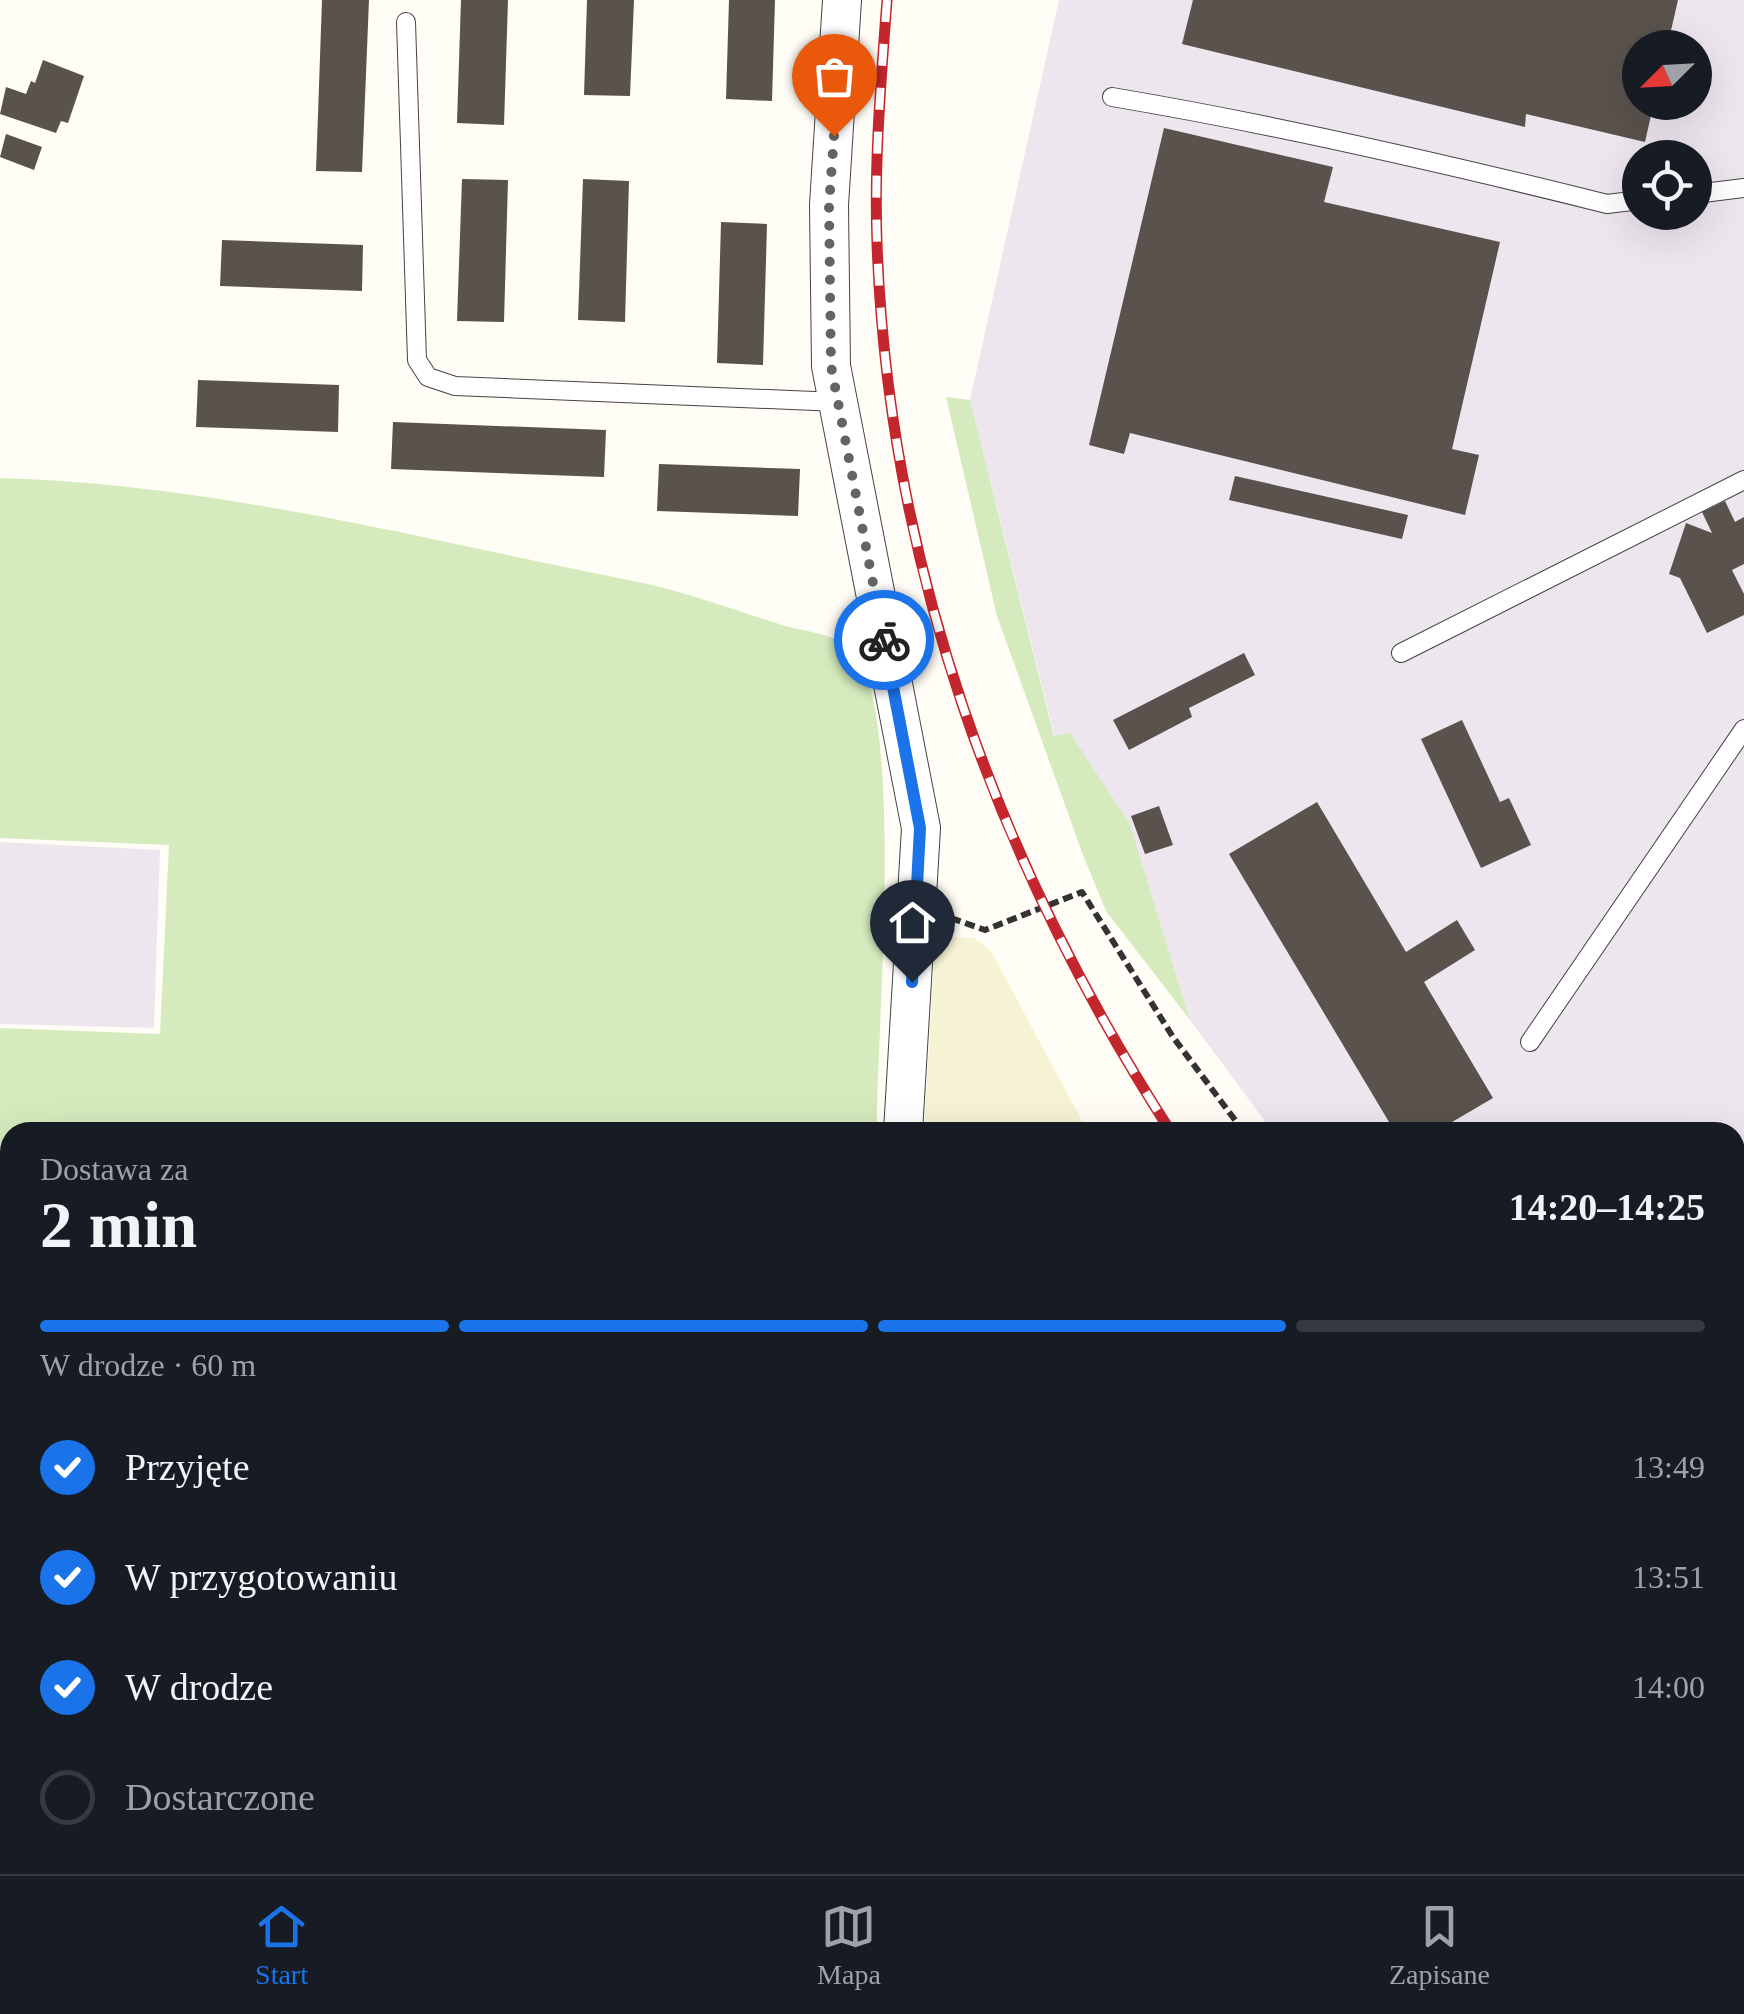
<!DOCTYPE html>
<html lang="pl">
<head>
<meta charset="utf-8">
<style>
  :root { --surface:#171b24; --page:#242831; --text:#f1f3f6; --muted:#9ea1a6; --line:#363941; --accent:#1a73e8 }
  body { margin:0; font-family:"Times New Roman",serif; background:var(--page); color:var(--text); height:100vh; display:flex; flex-direction:column; font-size:38px; white-space:nowrap }
  * { box-sizing:border-box; margin:0 }
  p { font-size:32px; color:var(--muted) }
  .icon { flex:none; width:55px; height:55px; fill:none; stroke:currentColor; stroke-width:2; stroke-linecap:round; stroke-linejoin:round }
  .map { position:relative; flex:1; overflow:hidden }
  .side { position:absolute; left:0px; top:1122px; width:1745px; height:752px; display:flex; flex-direction:column; background:var(--surface); border-radius:30px 30px 0 0; box-shadow:0 10px 40px #0002 }
  .side>* { flex:none }
  .needle { width:65px; rotate:246deg }
  .fabs { position:absolute; left:1622px; top:30px; display:grid; gap:20px }
  .fabs a { display:grid; place-items:center; width:90px; height:90px; border-radius:50%; background:var(--surface); box-shadow:0 10px 40px #0002; font-size:50px }
  .pin { position:absolute; display:grid; place-items:center; width:85px; height:85px; color:#fff; margin:-102px -42px; border-radius:50% 50% 50% 0; rotate:-45deg; box-shadow:0 0 10px #0007 }
  .pin .icon { rotate:45deg }
  .courier { position:absolute; display:grid; place-items:center; width:100px; height:100px; margin:-50px; border:8px solid #1a73e8; border-radius:50%; background:#fff; color:#222; box-shadow:0 2px 12px #0007 }
  .head em { font-style:normal; font-weight:700 }
  .head div { display:flex; flex-direction:column-reverse }
  .head { display:flex; align-items:center; justify-content:space-between; height:170px; padding:0 40px }
  h1 { font-size:65px; font-weight:700; line-height:75px }
  .bar { display:grid; grid-template-columns:repeat(4,1fr); gap:15px 10px; align-content:center; height:120px; padding:0 40px }
  .bar i { height:12px; border-radius:8px; background:var(--line) }
  .bar .on { background:var(--accent) }
  .bar p { grid-column:span 4 }
  ol { padding:0 40px; list-style:none }
  li { display:flex; align-items:center; gap:30px; height:110px }
  li p { margin-inline-start:auto }
  li .icon { padding:10px; border-radius:50%; background:var(--accent); color:#fff; stroke-width:4 }
  li:last-child { color:var(--muted) }
  li i { width:55px; height:55px; border:5px solid var(--line); border-radius:50% }
  .tabs { display:flex; justify-content:space-around; align-items:center; height:140px; border-top:2px solid var(--line); background:var(--surface); font-size:28px; color:var(--muted) }
  .tabs a { display:grid; justify-items:center; gap:5px }
  .tabs .on { color:var(--accent) }
  .map>svg:first-child { display:block }
</style>
</head>
<body>
<div class="map">
<svg width="1744" height="1874" viewBox="0 0 1744 1874">
  <rect width="100%" height="100%" fill="#fffdf5"/>
  <path fill="#eee6ef" fill-rule="evenodd" d="M 1059,0 L 1744,0 L 1744,1770 L 1735,1758 L 1735,1132 L 1273,1132 L 1190,1020 L 1130,824 L 1055,737 L 970,400 ZM 1640,48 L 1695,48 L 1695,102 L 1640,102 ZM 1640,158 L 1695,158 L 1695,212 L 1640,212 Z
    M 0,842 L 160,850 L 154,1028 L 0,1024 Z"/>
  <path fill="#f6f3d4" d="M 942,936 L 974,938 L 991,951 L 1088,1132 L 924,1132 L 935,946 Z
    M 1041,1865 L 1576,1865 L 1577,1874 L 1044,1874 Z"/>
  <path fill="#d5ebbd" d="M 946,397 L 970,400 L 1054,736 L 1070,733 L 1130,824 L 1190,1020 L 1106,911 L 1083,855 L 997,616 Z
    M 0,478 C 219,484 434,542 648,584 C 693,595 735,610 779,624 C 803,632 832,632 851,649 C 908,701 875,1046 877,1132 L 10,1132 L 10,1865 L 643,1865 L 645,1874 L 0,1874 L 0,1028 L 160,1034 L 169,845 L 0,838 Z
    M 827,1865 L 987,1865 L 989,1874 L 828,1874 Z"/>
  <path fill="#b9dc9c" d="M 643,1865 L 827,1865 L 828,1874 L 645,1874 Z"/>
  <path fill="#5a524d" d="M 322,0 L 369,0 L 362,172 L 316,171 Z
    M 461,0 L 508,0 L 504,125 L 457,123 Z
    M 587,0 L 634,0 L 630,96 L 584,95 Z
    M 729,0 L 775,0 L 772,101 L 726,99 Z
    M 1193,0 L 1678,0 L 1667,48 L 1640,48 L 1640,102 L 1654,102 L 1645,142 L 1526,114 L 1525,127 L 1182,44 Z
    M 43,60 L 84,76 L 68,123 L 61,121 L 56,133 L 0,114 L 6,87 L 26,94 L 31,81 L 35,83 Z
    M 1164,128 L 1333,167 L 1324,202 L 1500,242 L 1452,449 L 1479,455 L 1465,515 L 1130,433 L 1124,454 L 1089,445 Z
    M 6,134 L 42,147 L 34,170 L 0,157 Z
    M 462,179 L 508,180 L 504,322 L 457,321 Z
    M 583,179 L 629,181 L 625,322 L 578,320 Z
    M 721,222 L 767,224 L 763,365 L 717,363 Z
    M 222,240 L 363,245 L 362,291 L 220,286 Z
    M 198,380 L 339,385 L 338,432 L 196,427 Z
    M 393,422 L 606,430 L 604,477 L 391,469 Z
    M 659,464 L 800,469 L 798,516 L 657,511 Z
    M 1235,476 L 1408,515 L 1402,539 L 1229,500 Z
    M 1725,501 L 1735,522 L 1744,517 L 1744,564 L 1732,570 L 1744,594 L 1744,615 L 1707,633 L 1680,578 L 1669,574 L 1686,523 L 1712,533 L 1702,512 Z
    M 1244,653 L 1255,675 L 1189,708 L 1192,717 L 1129,750 L 1113,720 Z
    M 1462,720 L 1500,802 L 1509,798 L 1531,845 L 1481,868 L 1421,739 Z
    M 1317,802 L 1406,952 L 1457,920 L 1475,950 L 1424,982 L 1493,1098 L 1435,1132 L 1395,1132 L 1229,854 Z
    M 1159,806 L 1173,845 L 1145,854 L 1131,816 Z"/>
  <g fill="none" stroke-linecap="round" stroke-linejoin="round">
    <g stroke="#444" stroke-width="20">
      <path id="service" d="M 406,22 L 417,360 L 428,377 L 455,386 L 838,402
        M 1112,97 C 1279,125 1443,163 1607,204 L 1640,200
        M 1695,194 L 1744,188
        M 1401,653 L 1744,480
        M 1530,1042 L 1744,729"/>
    </g>
    <g stroke="#444" stroke-width="40">
      <path id="minor" d="M 842,0 L 829,205 L 831,366 L 921,828 L 903,1132
        M 1024,1865 L 1026,1874"/>
    </g>
    <path stroke="#333" stroke-width="6" stroke-dasharray="10 5" stroke-linecap="butt" d="M 951,918 L 985,930 L 1082,892 L 1173,1037 L 1244,1132
      M 1735,1795 L 1744,1807"/>
    <use href="#service" stroke="#fff" stroke-width="18"/>
    <use href="#minor" stroke="#fff" stroke-width="38"/>
    <g stroke="#c4262e" stroke-width="11">
      <path id="rail" d="M 887,0 C 881,81 874,161 877,243 C 888,564 998,864 1171,1132
        M 1692,1865 L 1698,1874"/>
    </g>
    <use href="#rail" stroke="#fff" stroke-width="8" stroke-dasharray="22" stroke-linecap="butt"/>
  </g>
  <g fill="none" stroke-linecap="round" stroke-linejoin="round">
    <path stroke="#646461" stroke-width="10" stroke-dasharray="0 18" d="M 834,136 L 829,205 L 831,366 L 884,640"/>
    <path stroke="#1a73e8" stroke-width="12" d="M 884,640 L 920,828 L 912,982"/>
  </g>
</svg>
<div class="fabs">
<a><svg class="needle" viewBox="-14 -14 28 28"><path d="M0-13l5 13h-10z" fill="#e53935"/><path d="M0 13l5-13h-10z" fill="#9ea1a6"/></svg></a>
<a><svg class="icon" aria-label="locate" viewBox="0 0 24 24"><circle cx="12" cy="12" r="6"/><path d="M12 2v4M12 18v4M2 12h4M18 12h4"/></svg></a>
</div>
<div class="pin" style="left:834px;top:136px;background:#ea580c"><svg class="icon" aria-label="bag" viewBox="0 0 24 24"><path d="M5 8h14l-1 12H6zM9 8a3 3 0 0 1 6 0"/></svg></div>
<div class="pin" style="left:912px;top:982px;background:#1f2937"><svg class="icon" aria-label="home" viewBox="0 0 24 24"><path d="M3 11l9-7 9 7M6 9v11h12V9"/></svg></div>
<div class="courier" style="left:884px;top:640px"><svg class="icon" aria-label="bike" viewBox="0 0 24 24"><circle cx="6" cy="16" r="4"/><circle cx="18" cy="16" r="4"/><path d="M6 16l4-8h5l3 8M10 8l3 8H6M13 5h3"/></svg></div>
<section class="side">
<div class="head"><div><h1>2 min</h1><p>Dostawa za</p></div><em>14:20–14:25</em></div>
<div class="bar"><i class="on"></i><i class="on"></i><i class="on"></i><i></i><p>W drodze · 60 m</p></div>
<ol>
<li><svg class="icon" aria-label="check" viewBox="0 0 24 24"><path d="M5 12l5 5 9-10"/></svg>Przyjęte<p>13:49</p></li>
<li><svg class="icon" aria-label="check" viewBox="0 0 24 24"><path d="M5 12l5 5 9-10"/></svg>W przygotowaniu<p>13:51</p></li>
<li><svg class="icon" aria-label="check" viewBox="0 0 24 24"><path d="M5 12l5 5 9-10"/></svg>W drodze<p>14:00</p></li>
<li><i></i>Dostarczone</li>
</ol>
</section>
</div>
<nav class="tabs">
<a class="on"><svg class="icon" aria-label="home" viewBox="0 0 24 24"><path d="M3 11l9-7 9 7M6 9v11h12V9"/></svg>Start</a>
<a><svg class="icon" aria-label="map" viewBox="0 0 24 24"><path d="M3 6l6-2 6 2 6-2v14l-6 2-6-2-6 2zM9 4v14M15 6v14"/></svg>Mapa</a>
<a><svg class="icon" aria-label="saved" viewBox="0 0 24 24"><path d="M7 4h10v16l-5-4-5 4z"/></svg>Zapisane</a>
</nav>
</body>
</html>
